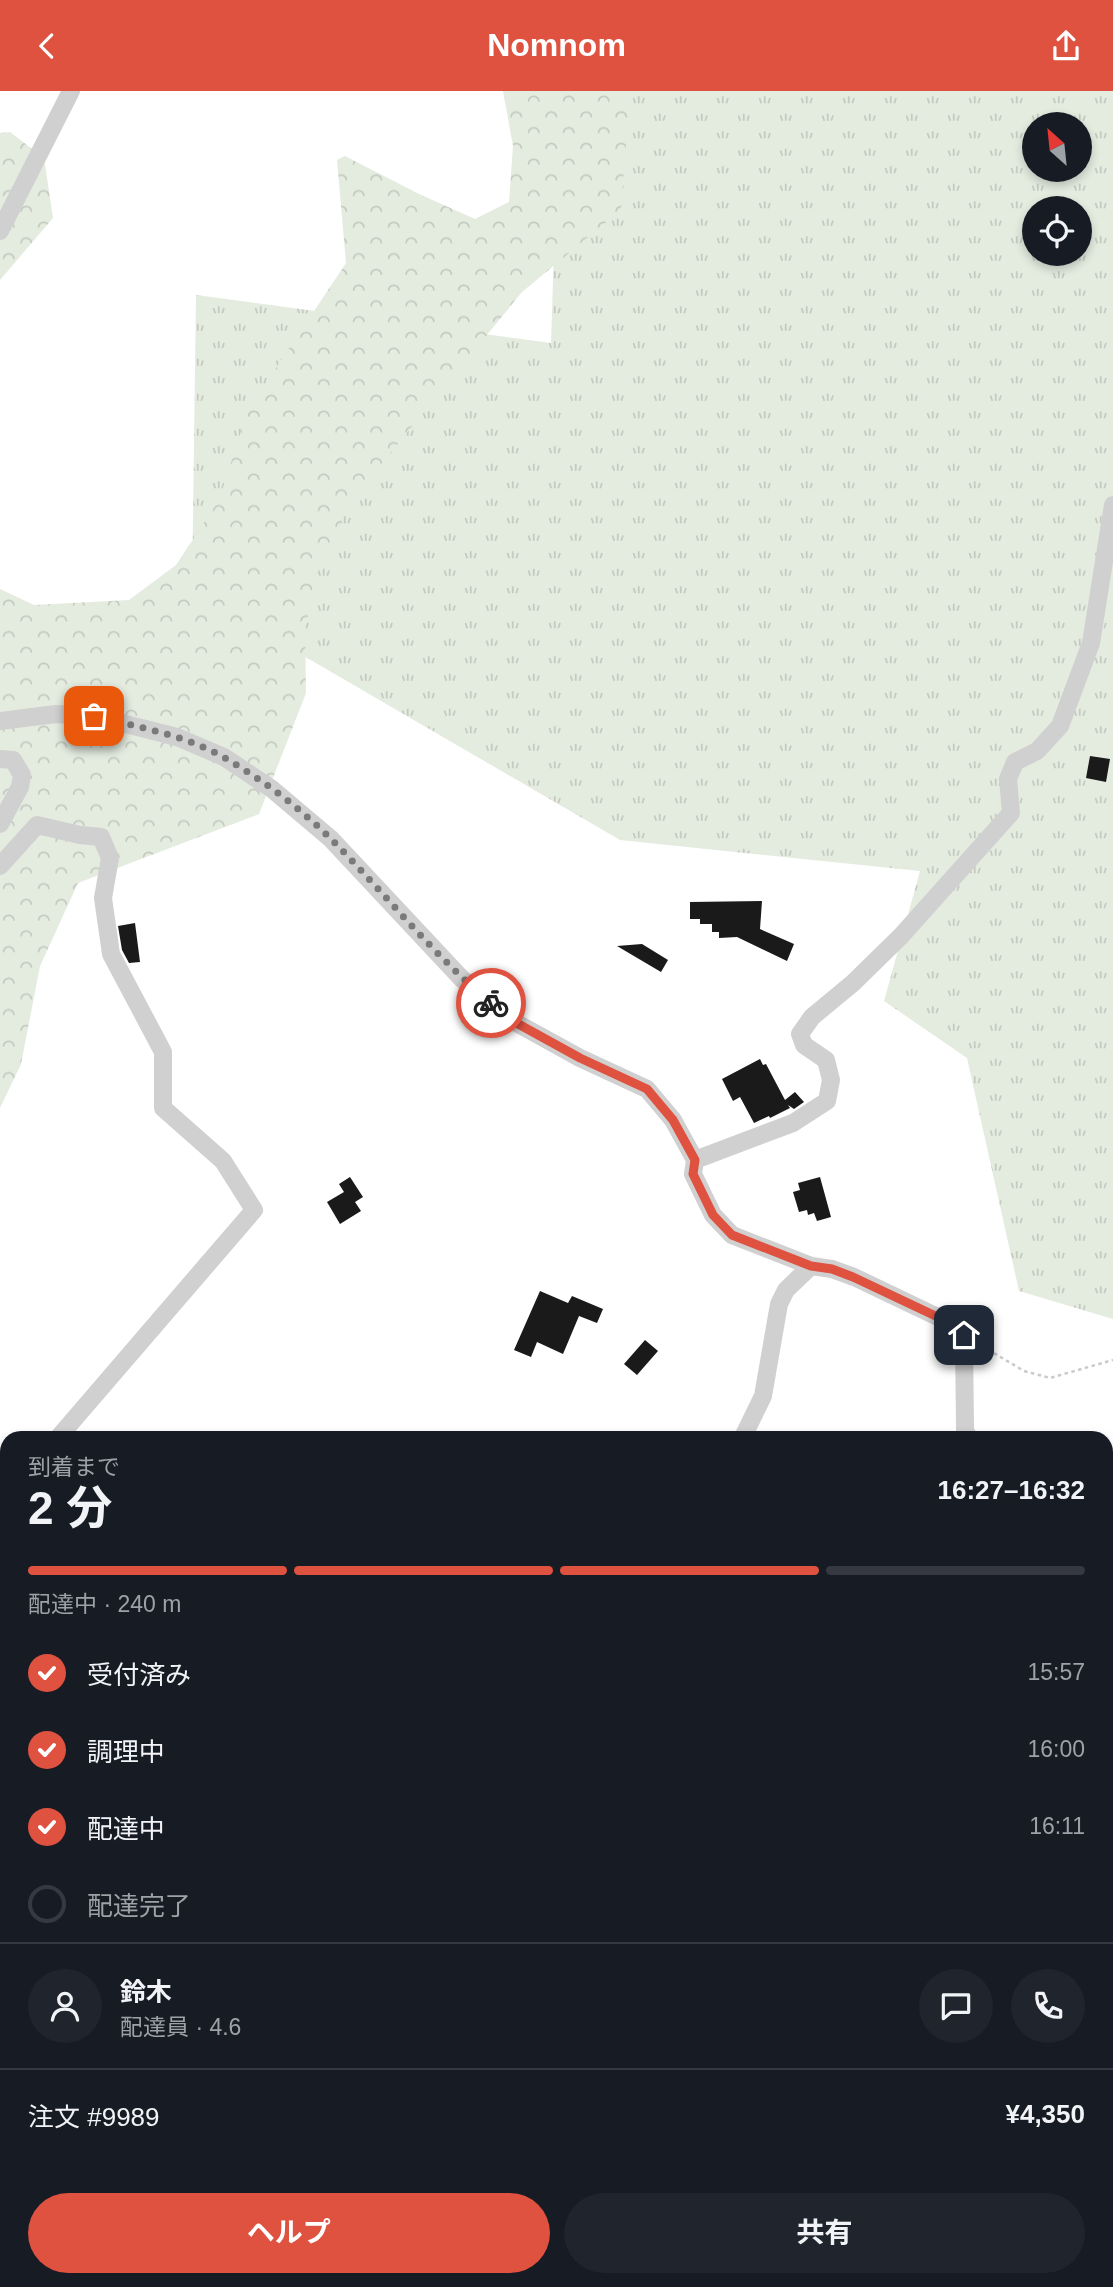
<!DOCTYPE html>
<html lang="ja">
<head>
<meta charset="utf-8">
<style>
  :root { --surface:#171b24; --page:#20242c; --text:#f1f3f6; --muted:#9ea1a6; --line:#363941; --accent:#df5240 }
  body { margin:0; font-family:Helvetica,"Noto Sans JP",sans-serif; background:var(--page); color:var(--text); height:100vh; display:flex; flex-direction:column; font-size:26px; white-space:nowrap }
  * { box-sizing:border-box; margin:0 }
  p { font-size:23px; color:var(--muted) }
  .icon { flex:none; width:38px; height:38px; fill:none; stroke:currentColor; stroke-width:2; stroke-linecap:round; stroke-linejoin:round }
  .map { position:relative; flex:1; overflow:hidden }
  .panel { position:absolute; left:0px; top:1340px; width:1113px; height:856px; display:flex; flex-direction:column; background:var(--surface); border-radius:21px 21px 0 0; box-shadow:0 4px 10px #0003 }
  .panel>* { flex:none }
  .needle { width:46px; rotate:333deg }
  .buttons { position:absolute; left:1022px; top:21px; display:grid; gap:14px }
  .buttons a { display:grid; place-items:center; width:70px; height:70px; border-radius:50%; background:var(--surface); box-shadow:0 4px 10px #0003; font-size:35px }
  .pin { position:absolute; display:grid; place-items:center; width:60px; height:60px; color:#fff; margin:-30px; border-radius:14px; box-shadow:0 4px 10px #0006 }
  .courier { position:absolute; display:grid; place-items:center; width:70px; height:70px; margin:-35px; border:5px solid #df5240; border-radius:50%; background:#fff; color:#222; box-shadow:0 2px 9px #0007 }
  .summary em { font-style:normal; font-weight:700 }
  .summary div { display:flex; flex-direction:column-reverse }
  .summary { display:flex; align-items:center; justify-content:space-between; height:119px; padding:0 28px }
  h1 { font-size:46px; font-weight:700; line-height:52px }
  .bar { display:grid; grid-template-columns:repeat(4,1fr); gap:10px 7px; align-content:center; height:84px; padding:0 28px }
  .bar i { height:9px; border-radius:5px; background:var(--line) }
  .bar .on { background:var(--accent) }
  .bar p { grid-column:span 4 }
  .line { display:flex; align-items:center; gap:18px; padding:0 28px; border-top:2px solid var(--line) }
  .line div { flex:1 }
  .round { display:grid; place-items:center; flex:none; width:74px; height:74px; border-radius:37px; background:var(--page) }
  ol { padding:0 28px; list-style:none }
  li { display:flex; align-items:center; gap:21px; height:77px }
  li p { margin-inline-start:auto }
  li .icon { padding:7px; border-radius:50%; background:var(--accent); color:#fff; stroke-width:4 }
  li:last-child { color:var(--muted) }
  li i { width:38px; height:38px; border:4px solid var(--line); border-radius:50% }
  .button { display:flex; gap:14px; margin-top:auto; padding:14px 28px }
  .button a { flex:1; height:80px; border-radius:42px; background:var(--accent); color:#fff; font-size:28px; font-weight:700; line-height:80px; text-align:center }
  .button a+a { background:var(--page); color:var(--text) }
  header { display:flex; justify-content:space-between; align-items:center; height:91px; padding:0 28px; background:var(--accent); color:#fff; font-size:32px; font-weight:700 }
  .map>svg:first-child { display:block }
</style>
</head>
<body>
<header><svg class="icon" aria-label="back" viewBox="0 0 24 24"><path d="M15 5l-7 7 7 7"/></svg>Nomnom<svg class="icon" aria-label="share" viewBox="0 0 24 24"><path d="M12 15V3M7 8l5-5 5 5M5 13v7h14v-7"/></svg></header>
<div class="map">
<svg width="1113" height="2196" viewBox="0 0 1113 2196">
  <defs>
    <pattern id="grass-tufts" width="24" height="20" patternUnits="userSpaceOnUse" patternTransform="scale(1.75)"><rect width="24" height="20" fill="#e4ebdf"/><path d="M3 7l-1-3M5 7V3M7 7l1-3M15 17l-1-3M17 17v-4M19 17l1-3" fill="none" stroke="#c4cac0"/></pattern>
    <pattern id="forest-crowns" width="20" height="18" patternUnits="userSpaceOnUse" patternTransform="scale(1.75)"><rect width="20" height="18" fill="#e4ebdf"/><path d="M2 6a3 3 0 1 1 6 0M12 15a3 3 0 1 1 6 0" fill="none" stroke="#c4cac0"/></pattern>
  </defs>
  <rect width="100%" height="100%" fill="#fff"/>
  <path fill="url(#grass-tufts)" fill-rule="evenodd" d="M 559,0 L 1113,0 L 1113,1228 L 1019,1200 L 967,967 L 884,910 L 920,780 L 620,749 L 192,500 L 196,204 L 551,252 ZM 1034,33 L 1080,33 L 1080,79 L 1034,79 ZM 1034,117 L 1080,117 L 1080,163 L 1034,163 Z"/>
  <path fill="url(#forest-crowns)" d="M 503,0 L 630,0 L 621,119 L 522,201 L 356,404 L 322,465 L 305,538 L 306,602 L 259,723 L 78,792 L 40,875 L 21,973 L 0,1017 L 0,498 L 34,514 L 129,509 L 176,474 L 219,409 L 248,319 L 346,172 L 337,69 L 345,65 L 419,103 L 475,128 L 509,111 L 513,55 Z
    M 10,41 L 44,67 L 53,127 L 0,189 L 0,42 Z
    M 1113,1968 L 1113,2196 L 825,2196 L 836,2189 L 1106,2189 L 1106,1975 Z"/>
  <path fill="#1a1a1a" d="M 1090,665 L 1110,668 L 1106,691 L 1086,687 Z
    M 762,810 L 760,838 L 794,853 L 787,870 L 737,846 L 719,847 L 719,841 L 712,841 L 712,833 L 700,833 L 700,828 L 690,828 L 690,811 Z
    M 135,832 L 140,871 L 129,872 L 122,859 L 118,835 Z
    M 642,853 L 668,869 L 661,881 L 617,855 Z
    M 760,968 L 763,974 L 766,973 L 785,1009 L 795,1001 L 804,1011 L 794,1018 L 788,1014 L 790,1017 L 770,1027 L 769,1025 L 754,1032 L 740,1006 L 733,1010 L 722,988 Z
    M 350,1086 L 363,1106 L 355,1111 L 361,1120 L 340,1133 L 327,1111 L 344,1101 L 339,1093 Z
    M 820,1086 L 831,1126 L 817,1130 L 814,1122 L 808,1124 L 807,1119 L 799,1121 L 793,1101 L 800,1099 L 798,1092 Z
    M 540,1200 L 568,1212 L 572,1205 L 603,1218 L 597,1232 L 579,1225 L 563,1263 L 537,1251 L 531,1266 L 514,1259 Z
    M 645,1249 L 658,1260 L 637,1284 L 624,1273 Z"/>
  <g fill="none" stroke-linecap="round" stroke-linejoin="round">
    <path stroke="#cacaca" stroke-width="2.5" stroke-dasharray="3.5 3.5" stroke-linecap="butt" d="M 982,1255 L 1024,1280 L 1050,1287 L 1113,1269"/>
    <path stroke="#d0d0d0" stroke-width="18" d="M 0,140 L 71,0
      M 0,630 L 56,623 L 94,625 L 177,646 L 224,666 L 272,698 L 330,747 L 462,888 L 511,929 L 580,967 L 647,998 L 673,1029 L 695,1069 L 693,1083 L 713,1124 L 732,1144 L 811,1175 L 832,1178 L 854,1186 L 944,1229 L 964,1245 L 965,1339 L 969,1348
      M 0,668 L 13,669 L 22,684 L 20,696 L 0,733
      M 0,775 L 37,734 L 80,744 L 101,746 L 110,767 L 103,807 L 111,863 L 163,961 L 163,1017 L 223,1070 L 254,1119 L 57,1348
      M 695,1069 L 793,1032 L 827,1010 L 831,989 L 826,969 L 804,954 L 800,943 L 812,926 L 853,892 L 901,845 L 1011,722 L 1008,688 L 1015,671 L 1037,660 L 1060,635 L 1091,552 L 1113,414
      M 742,1348 L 763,1305 L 779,1213 L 786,1199 L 811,1175
      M 0,1393 L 7,1396
      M 1106,1468 L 1113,1473
      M 1106,1652 L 1113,1643
      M 0,1907 L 7,1899
      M 0,1979 L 7,1985
      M 0,2018 L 7,2022
      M 374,2189 L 388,2196
      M 120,2196 L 123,2189
      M 717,2196 L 722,2189"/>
  </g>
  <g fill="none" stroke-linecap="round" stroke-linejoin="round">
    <path stroke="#7a7a7a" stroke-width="7" stroke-dasharray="0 12.6" d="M 94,625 C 137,636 186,644 225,667 C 263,689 300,717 331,748 C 385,802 432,863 491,912"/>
    <path stroke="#df5240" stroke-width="9" d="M 491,912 L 511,929 L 580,967 L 647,998 L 673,1029 L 695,1069 L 693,1083 L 713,1124 L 732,1144 L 811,1175 L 832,1178 L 853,1186 L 944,1229 L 964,1244"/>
  </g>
</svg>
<div class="buttons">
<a><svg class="needle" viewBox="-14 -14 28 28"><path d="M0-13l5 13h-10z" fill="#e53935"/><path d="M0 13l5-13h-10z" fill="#9ea1a6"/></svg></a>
<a><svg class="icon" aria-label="locate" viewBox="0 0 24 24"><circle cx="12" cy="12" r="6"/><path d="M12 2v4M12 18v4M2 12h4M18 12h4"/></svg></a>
</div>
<div class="pin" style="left:94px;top:625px;background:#ea580c"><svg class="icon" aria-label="bag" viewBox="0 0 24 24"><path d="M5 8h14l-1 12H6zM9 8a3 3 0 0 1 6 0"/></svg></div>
<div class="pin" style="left:964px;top:1244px;background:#1f2937"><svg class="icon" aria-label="home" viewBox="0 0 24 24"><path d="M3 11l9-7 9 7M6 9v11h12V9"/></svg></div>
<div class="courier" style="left:491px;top:912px"><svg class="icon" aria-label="bike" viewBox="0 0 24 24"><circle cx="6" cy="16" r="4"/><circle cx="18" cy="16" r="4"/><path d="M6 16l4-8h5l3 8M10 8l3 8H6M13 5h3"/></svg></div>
<section class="panel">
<div class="summary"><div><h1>2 分</h1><p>到着まで</p></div><em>16:27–16:32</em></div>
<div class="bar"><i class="on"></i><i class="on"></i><i class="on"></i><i></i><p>配達中 · 240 m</p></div>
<ol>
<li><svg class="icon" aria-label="check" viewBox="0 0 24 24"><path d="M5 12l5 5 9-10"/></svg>受付済み<p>15:57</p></li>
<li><svg class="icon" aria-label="check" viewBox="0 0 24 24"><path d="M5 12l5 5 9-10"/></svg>調理中<p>16:00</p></li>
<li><svg class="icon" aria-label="check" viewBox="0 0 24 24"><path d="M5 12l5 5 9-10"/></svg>配達中<p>16:11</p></li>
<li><i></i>配達完了</li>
</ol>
<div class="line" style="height:126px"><a class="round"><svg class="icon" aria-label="person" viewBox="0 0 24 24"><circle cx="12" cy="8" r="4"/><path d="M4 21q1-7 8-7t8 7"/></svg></a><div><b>鈴木</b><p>配達員 · 4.6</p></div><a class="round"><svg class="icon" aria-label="chat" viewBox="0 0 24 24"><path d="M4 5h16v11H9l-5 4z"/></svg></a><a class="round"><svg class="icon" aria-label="phone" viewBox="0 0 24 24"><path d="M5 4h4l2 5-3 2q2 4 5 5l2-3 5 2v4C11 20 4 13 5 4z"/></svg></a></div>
<div class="line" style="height:91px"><div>注文 #9989</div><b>¥4,350</b></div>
<div class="button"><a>ヘルプ</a><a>共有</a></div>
</section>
</div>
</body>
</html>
